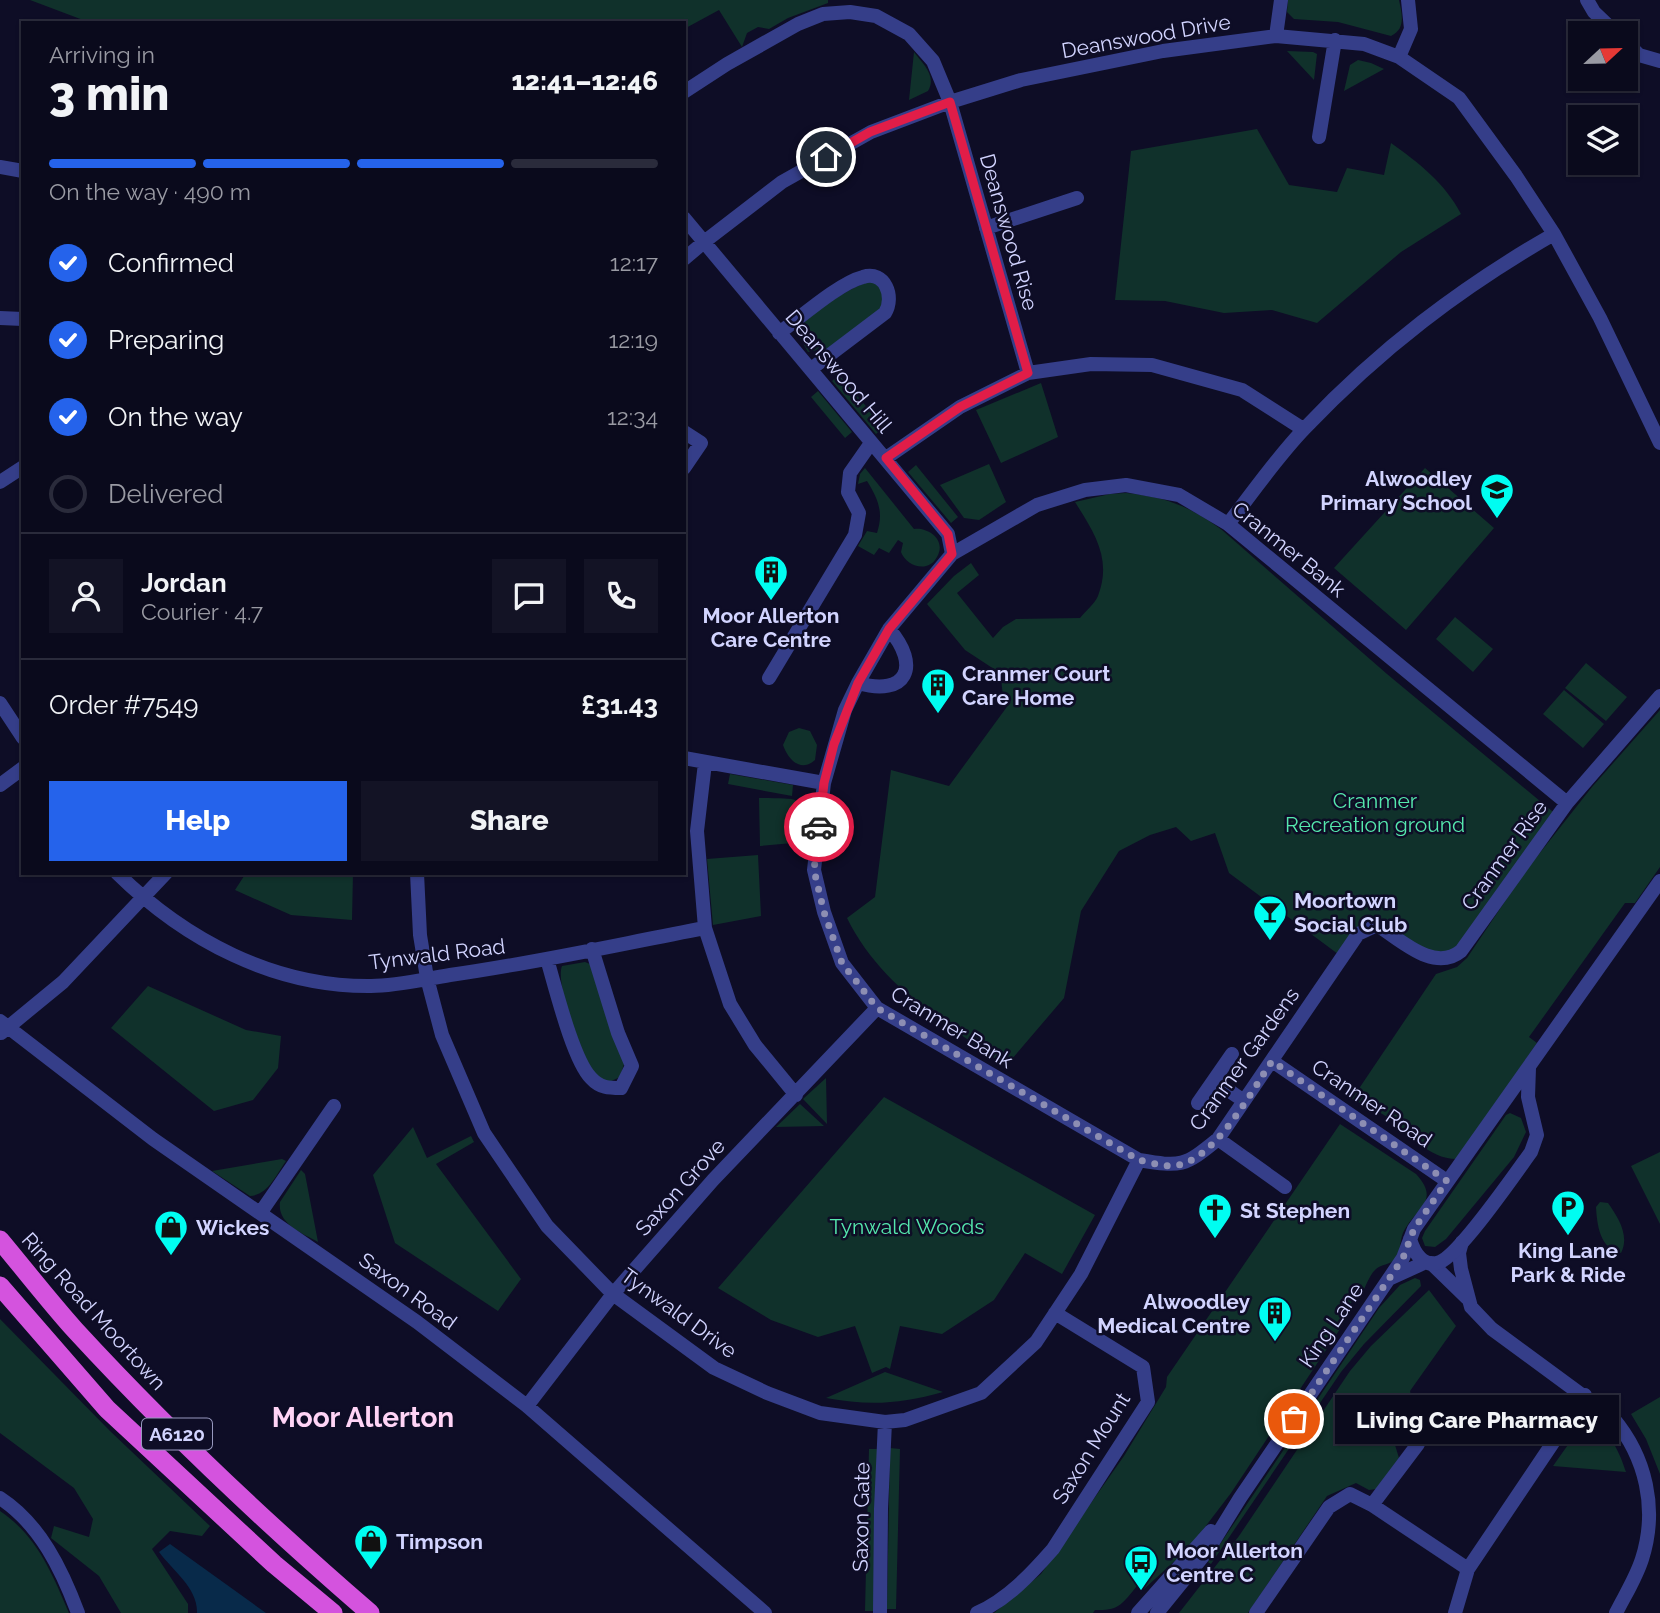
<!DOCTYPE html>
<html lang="en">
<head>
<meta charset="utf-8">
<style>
  :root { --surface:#0a0a1c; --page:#131325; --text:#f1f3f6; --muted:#999aa3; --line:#2a2b3b; --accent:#2563eb }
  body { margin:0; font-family:Raleway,sans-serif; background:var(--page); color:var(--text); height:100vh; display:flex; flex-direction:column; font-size:26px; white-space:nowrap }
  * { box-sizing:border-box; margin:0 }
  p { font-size:23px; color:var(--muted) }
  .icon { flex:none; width:38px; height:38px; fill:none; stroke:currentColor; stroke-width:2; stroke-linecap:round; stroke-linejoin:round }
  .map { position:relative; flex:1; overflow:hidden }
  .side { position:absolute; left:21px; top:21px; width:665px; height:854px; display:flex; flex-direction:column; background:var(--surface); border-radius:0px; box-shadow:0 2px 5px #0004,0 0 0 2px var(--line) }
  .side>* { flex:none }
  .needle { width:46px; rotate:68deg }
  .buttons { position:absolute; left:1568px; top:21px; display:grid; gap:14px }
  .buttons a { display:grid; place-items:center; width:70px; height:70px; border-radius:0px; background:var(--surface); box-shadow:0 2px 5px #0004,0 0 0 2px var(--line); font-size:35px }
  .pin { position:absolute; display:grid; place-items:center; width:60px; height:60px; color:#fff; margin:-30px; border:4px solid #fff; border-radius:50%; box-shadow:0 2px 7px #0007 }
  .courier { position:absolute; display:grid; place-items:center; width:70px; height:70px; margin:-35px; border:5px solid #e11d48; border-radius:50%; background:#fff; color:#222; box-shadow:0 2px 9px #0007 }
  .bubble { position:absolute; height:49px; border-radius:0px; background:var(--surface); box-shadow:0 2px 5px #0004,0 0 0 2px var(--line); font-size:23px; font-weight:800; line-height:49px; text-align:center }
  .head em { font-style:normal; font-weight:800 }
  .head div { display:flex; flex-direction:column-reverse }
  .head { display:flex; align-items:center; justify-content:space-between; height:119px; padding:0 28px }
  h1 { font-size:46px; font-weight:800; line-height:52px }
  .bar { display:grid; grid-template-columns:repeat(4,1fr); gap:10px 7px; align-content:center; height:84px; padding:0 28px }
  .bar i { height:9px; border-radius:5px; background:var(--line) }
  .bar .on { background:var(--accent) }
  .bar p { grid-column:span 4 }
  .line { display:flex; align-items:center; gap:18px; padding:0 28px; border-top:2px solid var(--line) }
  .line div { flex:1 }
  .round { display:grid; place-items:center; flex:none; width:74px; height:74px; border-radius:0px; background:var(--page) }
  ol { padding:0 28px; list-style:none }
  li { display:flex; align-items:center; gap:21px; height:77px }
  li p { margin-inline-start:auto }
  li .icon { padding:7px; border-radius:50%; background:var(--accent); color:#fff; stroke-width:4 }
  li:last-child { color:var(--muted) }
  li i { width:38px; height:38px; border:4px solid var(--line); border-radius:50% }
  .button { display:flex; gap:14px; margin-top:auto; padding:14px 28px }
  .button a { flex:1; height:80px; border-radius:0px; background:var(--accent); color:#fff; font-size:28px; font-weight:800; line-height:80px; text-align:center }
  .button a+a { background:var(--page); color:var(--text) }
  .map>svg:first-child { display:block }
</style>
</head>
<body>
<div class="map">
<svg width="1660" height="1613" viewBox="0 0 1660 1613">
  <rect width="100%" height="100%" fill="#0e0d26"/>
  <path fill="#10312b" d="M 30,0 L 828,0 L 828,3 L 788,18 L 769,29 L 758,27 L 747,33 L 742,47 L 719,10 L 684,29 L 684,23 L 91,23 Z
    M 1288,0 L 1399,0 C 1402,14 1406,29 1391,36 L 1338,22 L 1294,19 L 1287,12 Z
    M 1287,51 L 1313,52 L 1317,54 L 1314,80 Z
    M 914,52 C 923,64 937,76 928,91 L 909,100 Z
    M 1358,60 L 1371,63 L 1384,69 L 1344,91 L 1350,65 Z
    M 1257,129 L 1289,185 L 1337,192 L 1347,168 L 1384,175 L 1391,143 C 1419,163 1445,183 1461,214 L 1401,252 L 1317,323 L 1272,310 L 1224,313 L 1165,301 L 1115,300 L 1131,151 Z
    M 870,282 L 878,284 L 884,293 L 880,311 L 828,348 L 808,352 L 797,333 C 802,318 854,284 870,282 Z
    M 839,375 L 884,427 L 876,434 L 832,381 Z
    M 1041,383 L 1058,437 L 1001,463 L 976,410 Z
    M 818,391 L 852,432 L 845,438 L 811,397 Z
    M 989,464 L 1006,502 L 979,520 L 964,518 L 940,485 Z
    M 916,465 L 958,517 L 951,523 L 908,472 Z
    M 865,468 L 914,529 C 928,527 947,540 937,557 C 928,574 906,566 901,552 L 903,543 L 898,540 L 889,553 L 879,548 L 874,555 L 858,546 L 867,531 L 877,533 C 884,512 878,499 867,481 L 858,484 L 860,474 Z
    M 1425,468 L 1494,528 L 1406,630 L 1334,568 Z
    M 1126,493 C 1166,497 1189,506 1222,530 L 1387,674 L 1558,816 L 1461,951 L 1445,960 L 1377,925 L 1342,957 L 1229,873 L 1215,833 L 1191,841 L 1176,827 L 1150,835 L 1119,851 L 1081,911 L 1064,998 L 1006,1066 C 945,1023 881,987 847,918 L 875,897 L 891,770 L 949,786 L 1009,704 C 1000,696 1003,684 1000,673 L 965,650 L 927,604 L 954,576 L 971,563 L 979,575 L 957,593 L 993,638 L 1003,627 L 1016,619 L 1080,618 C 1086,611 1095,603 1098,596 C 1112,559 1095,534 1075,502 L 1110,494 Z
    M 1455,617 L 1493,649 L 1473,672 L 1436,639 Z
    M 1586,663 L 1627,697 L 1606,721 L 1565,688 Z
    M 1564,690 L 1604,724 L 1583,748 L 1543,714 Z
    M 1660,710 L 1660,867 L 1635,903 L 1625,903 L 1529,1037 L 1537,1043 L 1457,1159 C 1427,1159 1410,1132 1387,1117 C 1376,1109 1363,1105 1352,1099 L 1436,974 L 1457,967 L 1467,958 L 1524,873 L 1592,787 Z
    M 799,728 L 810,731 L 817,745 L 815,760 C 800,773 788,759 783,745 L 789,732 Z
    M 730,774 L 793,785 L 792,796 L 728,784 Z
    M 759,798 C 805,799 806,794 804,842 L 760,846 Z
    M 758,855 L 761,916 L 713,925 L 707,859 Z
    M 246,873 L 353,873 L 352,920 L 291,915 L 235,890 Z
    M 585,962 L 590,964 L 624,1064 L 620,1077 L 607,1083 C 601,1079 594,1074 590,1068 C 580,1053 555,982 562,966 Z
    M 148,986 L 246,1030 L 281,1036 L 278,1068 L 253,1100 L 214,1111 L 111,1028 Z
    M 826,1078 L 827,1124 L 803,1099 Z
    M 884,1097 L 1095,1215 L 1062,1274 L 1025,1253 L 994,1300 L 942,1334 L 900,1326 L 890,1369 L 886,1367 L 872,1373 L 855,1326 L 818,1337 L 771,1320 L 718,1288 Z
    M 800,1104 L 824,1126 L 776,1127 Z
    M 1510,1113 L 1521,1118 L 1526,1132 L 1514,1157 L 1446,1239 L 1435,1247 L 1425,1246 L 1422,1238 L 1425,1231 L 1506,1115 Z
    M 1340,1124 L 1416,1174 C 1440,1200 1418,1207 1405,1229 C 1399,1238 1402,1250 1395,1259 C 1390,1265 1381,1264 1376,1269 C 1370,1274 1366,1286 1362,1293 L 1358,1291 L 1350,1305 L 1354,1308 L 1231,1493 L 1189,1548 L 1144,1589 L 1137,1586 C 1122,1604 1119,1611 1095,1610 L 1093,1613 L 994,1613 L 1041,1574 L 1124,1456 L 1166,1387 L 1167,1377 Z
    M 413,1127 L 427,1158 L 471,1136 L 474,1142 L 436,1164 L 521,1279 L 498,1311 L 395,1243 L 373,1175 Z
    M 1660,1152 L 1660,1224 L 1631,1166 Z
    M 282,1159 L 286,1161 C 276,1175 268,1195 250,1196 L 212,1171 Z
    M 301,1170 L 305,1174 L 318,1242 C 302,1233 277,1224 280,1202 Z
    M 1600,1202 L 1608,1203 C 1618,1217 1630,1236 1621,1253 C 1600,1249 1597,1225 1596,1207 Z
    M 1415,1278 L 1420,1280 L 1421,1286 L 1364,1344 L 1341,1372 L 1211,1564 L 1208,1562 L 1379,1308 L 1400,1285 Z
    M 1429,1290 L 1456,1326 L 1410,1391 L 1421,1436 L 1395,1445 L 1399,1458 L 1376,1489 L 1369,1490 L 1356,1483 L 1327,1496 L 1248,1613 L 1179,1613 L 1239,1536 L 1350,1371 L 1371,1346 Z
    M 0,1319 L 110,1431 L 210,1526 L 202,1536 L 170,1531 L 152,1549 L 188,1604 L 188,1613 L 121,1613 L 99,1576 L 51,1538 L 54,1526 L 89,1537 L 93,1519 L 74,1488 L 0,1433 Z
    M 885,1372 L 943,1392 C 901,1404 869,1406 826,1398 Z
    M 1660,1397 L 1660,1474 L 1646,1439 L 1631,1414 Z
    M 1588,1424 C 1608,1423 1621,1456 1626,1472 L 1553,1466 L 1577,1432 Z
    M 890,1448 L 900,1449 L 896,1609 L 887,1609 Z
    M 869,1449 L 878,1449 L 874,1611 L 865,1611 Z
    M 0,1511 C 37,1536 52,1573 69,1613 L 0,1613 Z"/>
  <path fill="#082a4a" d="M 170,1544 L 266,1613 L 197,1613 C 198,1588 173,1571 159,1552 Z"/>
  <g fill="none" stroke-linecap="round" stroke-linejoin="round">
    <path stroke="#353e89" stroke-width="14" d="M 1587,0 L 1594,12 L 1616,33
      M 1276,36 L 1281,0
      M 1626,42 L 1639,55 L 1660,61
      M 1399,57 L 1411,29 L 1408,0
      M 684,92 L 727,64 L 798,24 L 823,14 L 850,12 L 876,16 L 909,34 L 933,61 L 950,102 L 1028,373
      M 1319,137 L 1335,40
      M 0,167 L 23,171
      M 684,218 L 948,534 L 952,554
      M 986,228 L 1077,198
      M 684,259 L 704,242 L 782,182 L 871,132 L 950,102 L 1021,80 L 1163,51 L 1276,36 L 1364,44 L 1399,57 L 1459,98 L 1516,176 L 1554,234 L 1600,318 L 1660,443
      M 0,318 L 23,319
      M 779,333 C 800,318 839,283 863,277 C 885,270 895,297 885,313 L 811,369
      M 684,432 L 701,443 L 684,468
      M 886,458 L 960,407 L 1028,373 L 1091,364 L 1152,365 L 1242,390 L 1303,429
      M 0,482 L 23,467
      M 1228,524 C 1253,492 1277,457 1305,428 C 1380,349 1460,288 1554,234
      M 769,678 L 855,535 L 859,513 L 848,492 L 850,473 L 871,443
      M 858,683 C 907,697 921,666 889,629
      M 0,703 L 23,738
      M 684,758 L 824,783
      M 705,763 L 697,831 L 705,928 L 730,1004 L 755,1045 L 796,1095
      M 0,785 L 23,768
      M 1567,803 L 1228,524 L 1179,495 L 1126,485 L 1085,490 L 1037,505 L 952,554 L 889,629 L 858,683 L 845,710 L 824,783 L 814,870 L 824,912 L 842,963 L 877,1008 L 1139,1160 C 1181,1167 1184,1167 1218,1139 L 1358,934 L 1377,925 C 1401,940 1434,973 1461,951 L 1567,803 L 1660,696
      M 117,873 C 185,940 274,987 371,986 C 397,986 425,979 450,975 C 536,963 620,944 705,928
      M 417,873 L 420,935 L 427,978 L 442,1035 L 484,1133 L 547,1226 L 613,1294 L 714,1368 L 767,1393 L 820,1413 L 885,1422 L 905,1420 L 981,1393 L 1036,1342 L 1081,1274 L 1139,1160
      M 547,959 C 555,986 573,1060 591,1078 C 600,1088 609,1088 621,1088 L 632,1066 L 618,1033 L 592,949
      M 0,1021 L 153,1139 L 417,1322 L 527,1406 L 765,1613
      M 1,1033 L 63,982 L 166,873
      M 1272,1061 L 1447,1181
      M 1215,1081 L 1244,1101
      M 1198,1103 L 1232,1054
      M 1218,1139 L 1285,1187
      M 261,1212 L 334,1106
      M 1462,1242 L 1459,1253 L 1461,1269 L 1471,1307 L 1492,1329 L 1613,1418 C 1646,1457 1658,1509 1642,1559 C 1636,1578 1625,1595 1616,1613
      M 1431,1263 L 1467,1298
      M 527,1406 L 613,1294 L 713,1180 L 877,1008
      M 0,1498 C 40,1524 62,1570 78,1613
      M 1372,1505 L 1418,1444
      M 880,1613 L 881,1509 L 885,1422
      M 977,1613 C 1008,1599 1031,1574 1053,1549 L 1148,1402 L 1143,1367 L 1055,1313
      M 1256,1613 L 1329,1507 L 1350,1494 L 1372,1505 L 1468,1569
      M 1455,1613 L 1468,1569 L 1585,1395"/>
    <path stroke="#353e89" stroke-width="14" d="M 1410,1239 C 1414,1252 1423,1269 1440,1262 C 1460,1254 1515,1174 1531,1152 L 1537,1135 L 1528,1097 L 1529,1068
      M 1389,1279 L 1426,1262
      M 1138,1613 L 1211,1531
      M 1157,1613 L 1208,1550 L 1240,1498 L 1403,1258 L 1414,1229 L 1660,881"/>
    <path stroke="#d453de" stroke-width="19" d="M 0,1240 C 25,1270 49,1301 75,1330 C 167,1430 267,1524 370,1613
      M 0,1286 L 107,1409 L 274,1564 L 333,1613"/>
  </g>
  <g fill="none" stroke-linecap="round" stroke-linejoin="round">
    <path stroke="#8d8eb3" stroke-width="7" stroke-dasharray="0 12.6" d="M 819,827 L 814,870 L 824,912 L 842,963 L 877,1008 L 1139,1160 C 1149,1162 1161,1166 1172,1166 C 1213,1164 1251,1092 1272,1061 L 1447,1181 L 1414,1229 L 1403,1258 L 1294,1419"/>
    <path stroke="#e11d48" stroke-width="9" d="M 819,827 L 824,783 L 834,744 L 858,683 L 889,629 L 952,554 L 948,534 L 886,458 L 960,407 L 1028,373 L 950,102 L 870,132 L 826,157"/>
  </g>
  <defs>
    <g id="school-pin" transform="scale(1.75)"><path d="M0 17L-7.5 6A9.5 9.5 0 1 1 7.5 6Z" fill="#00fdf1" stroke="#0e0d26"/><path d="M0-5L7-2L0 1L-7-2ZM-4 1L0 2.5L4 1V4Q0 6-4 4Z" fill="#111"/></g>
    <g id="building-pin" transform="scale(1.75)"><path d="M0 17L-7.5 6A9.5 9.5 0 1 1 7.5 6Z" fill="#00fdf1" stroke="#0e0d26"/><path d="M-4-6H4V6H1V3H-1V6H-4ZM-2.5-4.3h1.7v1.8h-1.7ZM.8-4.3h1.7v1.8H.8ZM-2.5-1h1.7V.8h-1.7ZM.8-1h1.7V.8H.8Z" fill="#111"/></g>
    <g id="bar-pin" transform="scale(1.75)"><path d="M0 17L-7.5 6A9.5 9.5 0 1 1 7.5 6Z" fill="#00fdf1" stroke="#0e0d26"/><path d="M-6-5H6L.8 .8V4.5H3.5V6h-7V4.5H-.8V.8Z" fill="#111"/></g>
    <g id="parking-pin" transform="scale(1.75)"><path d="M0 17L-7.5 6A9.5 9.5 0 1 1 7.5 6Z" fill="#00fdf1" stroke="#0e0d26"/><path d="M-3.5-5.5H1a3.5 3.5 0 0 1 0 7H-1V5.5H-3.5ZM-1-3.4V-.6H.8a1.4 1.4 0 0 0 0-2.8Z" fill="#111"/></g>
    <g id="church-pin" transform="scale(1.75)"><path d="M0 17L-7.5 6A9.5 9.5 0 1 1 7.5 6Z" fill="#00fdf1" stroke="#0e0d26"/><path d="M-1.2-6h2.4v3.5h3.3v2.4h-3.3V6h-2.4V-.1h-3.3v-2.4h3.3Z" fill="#111"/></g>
    <g id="shop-pin" transform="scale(1.75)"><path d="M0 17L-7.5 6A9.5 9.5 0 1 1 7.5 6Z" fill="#00fdf1" stroke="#0e0d26"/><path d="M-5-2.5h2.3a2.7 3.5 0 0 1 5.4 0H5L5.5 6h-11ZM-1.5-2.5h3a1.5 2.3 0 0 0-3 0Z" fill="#111"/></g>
    <g id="bus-pin" transform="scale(1.75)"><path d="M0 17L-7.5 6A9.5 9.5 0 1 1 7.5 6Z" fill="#00fdf1" stroke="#0e0d26"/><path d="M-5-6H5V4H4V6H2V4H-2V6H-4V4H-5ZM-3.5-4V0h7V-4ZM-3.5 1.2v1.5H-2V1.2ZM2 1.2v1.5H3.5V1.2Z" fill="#111"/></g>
  </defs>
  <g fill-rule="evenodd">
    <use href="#school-pin" x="1497" y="490"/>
    <use href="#building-pin" x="771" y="572"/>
    <use href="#building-pin" x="938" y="685"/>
    <use href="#bar-pin" x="1270" y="912"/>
    <use href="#parking-pin" x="1568" y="1207"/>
    <use href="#church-pin" x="1215" y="1210"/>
    <use href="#shop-pin" x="171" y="1227"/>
    <use href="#building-pin" x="1275" y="1313"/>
    <use href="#shop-pin" x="371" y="1541"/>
    <use href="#bus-pin" x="1141" y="1562"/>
  </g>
  <g text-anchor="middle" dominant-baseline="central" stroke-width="5" stroke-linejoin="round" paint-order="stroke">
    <rect fill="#0e0d26" stroke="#9798be" stroke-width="2" x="142" y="1418.5" width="70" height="31" rx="5"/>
    <g font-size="19" font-weight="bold" fill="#d2d4ff">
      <text x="177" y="1434">A6120</text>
    </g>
    <g font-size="21" fill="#d2d4ff" stroke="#0e0d26">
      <text transform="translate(1146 36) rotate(-10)">Deanswood Drive</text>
      <text transform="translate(1009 232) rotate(74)">Deanswood Rise</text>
      <text transform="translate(839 371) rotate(50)">Deanswood Hill</text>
      <text transform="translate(1289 549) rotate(39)">Cranmer Bank</text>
      <text transform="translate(1504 855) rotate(-54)">Cranmer Rise</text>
      <text transform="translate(437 954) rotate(-7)">Tynwald Road</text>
      <text transform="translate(952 1027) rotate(31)">Cranmer Bank</text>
      <text transform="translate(1244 1059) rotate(-54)">Cranmer Gardens</text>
      <text transform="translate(1372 1103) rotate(34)">Cranmer Road</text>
      <text transform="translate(680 1187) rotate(-48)">Saxon Grove</text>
      <text transform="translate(408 1291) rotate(36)">Saxon Road</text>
      <text transform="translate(94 1311) rotate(48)">Ring Road Moortown</text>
      <text transform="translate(679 1313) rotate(36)">Tynwald Drive</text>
      <text transform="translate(1331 1325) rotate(-56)">King Lane</text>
      <text transform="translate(1091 1448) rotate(-58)">Saxon Mount</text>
      <text transform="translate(861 1517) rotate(-89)">Saxon Gate</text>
    </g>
    <g font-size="21" font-weight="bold" fill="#d2d4ff" stroke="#0e0d26" text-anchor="start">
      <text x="1472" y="478" text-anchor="end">Alwoodley<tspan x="1472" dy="24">Primary School</tspan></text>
      <text x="771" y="615" text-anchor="middle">Moor Allerton<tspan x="771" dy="24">Care Centre</tspan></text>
      <text x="962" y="673">Cranmer Court<tspan x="962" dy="24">Care Home</tspan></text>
      <text x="1294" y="900">Moortown<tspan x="1294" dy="24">Social Club</tspan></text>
      <text x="1240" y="1210">St Stephen</text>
      <text x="196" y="1227">Wickes</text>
      <text x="1568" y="1250" text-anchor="middle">King Lane<tspan x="1568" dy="24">Park &amp; Ride</tspan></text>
      <text x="1250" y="1301" text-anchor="end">Alwoodley<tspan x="1250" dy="24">Medical Centre</tspan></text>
      <text x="396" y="1541">Timpson</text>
      <text x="1166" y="1550">Moor Allerton<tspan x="1166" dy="24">Centre C</tspan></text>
    </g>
    <g font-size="21" fill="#55e8ad" stroke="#0e0d26">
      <text x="1375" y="800">Cranmer<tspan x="1375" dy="24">Recreation ground</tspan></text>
      <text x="907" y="1226">Tynwald Woods</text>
    </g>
    <g font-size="28" font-weight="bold" fill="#ffd4f6" stroke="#0e0d26">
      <text x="363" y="1417">Moor Allerton</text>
    </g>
  </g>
</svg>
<div class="buttons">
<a><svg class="needle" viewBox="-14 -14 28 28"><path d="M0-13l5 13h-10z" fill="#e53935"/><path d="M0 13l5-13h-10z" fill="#999aa3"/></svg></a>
<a><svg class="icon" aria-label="layers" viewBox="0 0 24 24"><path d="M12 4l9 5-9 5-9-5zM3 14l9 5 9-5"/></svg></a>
</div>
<div class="pin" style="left:1294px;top:1419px;background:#ea580c"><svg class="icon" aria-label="bag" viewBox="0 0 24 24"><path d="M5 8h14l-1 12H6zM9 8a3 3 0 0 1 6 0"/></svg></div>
<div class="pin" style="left:826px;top:157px;background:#1f2937"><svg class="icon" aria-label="home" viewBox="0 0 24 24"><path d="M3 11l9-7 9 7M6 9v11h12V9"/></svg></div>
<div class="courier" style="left:819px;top:827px"><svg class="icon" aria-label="car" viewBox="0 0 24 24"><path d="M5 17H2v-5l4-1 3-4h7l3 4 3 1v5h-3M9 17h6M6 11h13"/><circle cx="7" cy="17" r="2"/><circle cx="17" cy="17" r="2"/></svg></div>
<div class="bubble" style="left:1335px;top:1395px;width:284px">Living Care Pharmacy</div>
<section class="side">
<div class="head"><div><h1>3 min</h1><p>Arriving in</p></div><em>12:41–12:46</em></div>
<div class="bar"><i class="on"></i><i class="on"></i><i class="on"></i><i></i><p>On the way · 490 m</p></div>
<ol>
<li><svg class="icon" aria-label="check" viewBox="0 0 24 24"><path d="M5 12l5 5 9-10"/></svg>Confirmed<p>12:17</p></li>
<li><svg class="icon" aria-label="check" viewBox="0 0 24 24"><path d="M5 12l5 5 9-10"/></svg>Preparing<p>12:19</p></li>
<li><svg class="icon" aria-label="check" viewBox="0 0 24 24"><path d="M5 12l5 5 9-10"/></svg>On the way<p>12:34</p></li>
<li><i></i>Delivered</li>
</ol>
<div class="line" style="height:126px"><a class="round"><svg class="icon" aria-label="person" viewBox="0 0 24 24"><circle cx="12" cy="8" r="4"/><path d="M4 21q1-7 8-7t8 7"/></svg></a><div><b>Jordan</b><p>Courier · 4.7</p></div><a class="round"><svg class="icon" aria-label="chat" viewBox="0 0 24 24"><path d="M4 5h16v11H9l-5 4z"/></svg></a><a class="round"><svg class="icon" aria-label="phone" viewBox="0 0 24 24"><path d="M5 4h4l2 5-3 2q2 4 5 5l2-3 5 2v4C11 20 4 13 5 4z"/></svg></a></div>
<div class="line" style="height:91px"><div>Order #7549</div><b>£31.43</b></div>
<div class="button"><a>Help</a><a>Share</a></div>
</section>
</div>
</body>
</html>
